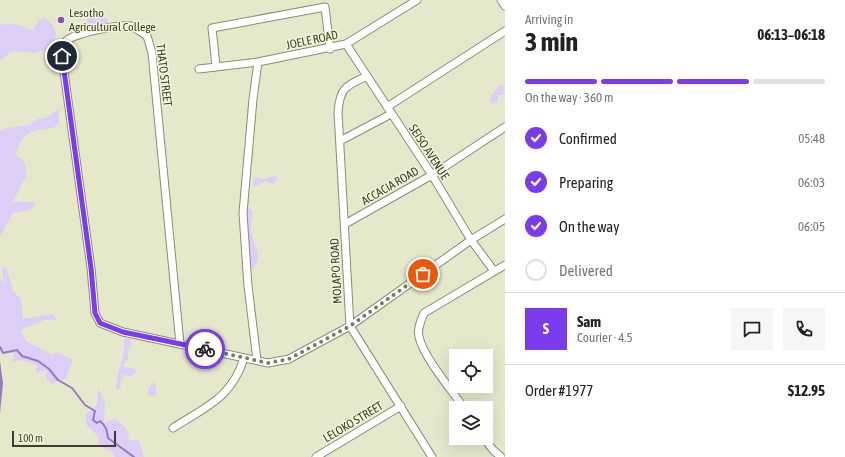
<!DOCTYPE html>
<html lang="en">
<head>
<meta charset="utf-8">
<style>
  :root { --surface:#fff; --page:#f6f6f6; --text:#222; --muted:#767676; --line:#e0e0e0; --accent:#7c3aed }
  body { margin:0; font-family:"Asap Condensed",sans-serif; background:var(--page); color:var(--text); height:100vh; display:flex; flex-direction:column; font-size:15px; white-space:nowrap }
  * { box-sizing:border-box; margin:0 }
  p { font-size:13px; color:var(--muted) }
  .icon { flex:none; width:22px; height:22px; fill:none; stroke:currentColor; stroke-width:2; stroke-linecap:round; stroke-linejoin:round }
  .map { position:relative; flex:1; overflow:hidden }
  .sheet { display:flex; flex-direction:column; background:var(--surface); width:340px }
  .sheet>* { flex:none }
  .controls { position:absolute; left:449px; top:349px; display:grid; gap:8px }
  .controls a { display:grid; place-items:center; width:44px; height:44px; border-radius:0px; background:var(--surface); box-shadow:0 4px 16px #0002; font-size:20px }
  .scale { position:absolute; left:12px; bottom:10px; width:104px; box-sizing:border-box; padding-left:4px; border:2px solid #3d3e32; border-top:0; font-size:11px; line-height:14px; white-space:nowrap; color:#3d3e32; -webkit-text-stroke:3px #f3f5d9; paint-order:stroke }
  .pin { position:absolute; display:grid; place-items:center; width:34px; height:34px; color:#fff; margin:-17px; border:2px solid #fff; border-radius:50%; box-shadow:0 1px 4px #0007 }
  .courier { position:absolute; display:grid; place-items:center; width:40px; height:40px; margin:-20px; border:3px solid #7c3aed; border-radius:50%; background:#fff; color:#222; box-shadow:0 1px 5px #0007 }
  .summary em { font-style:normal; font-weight:700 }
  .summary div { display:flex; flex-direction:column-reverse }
  .summary { display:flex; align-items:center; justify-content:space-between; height:68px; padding:0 20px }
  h1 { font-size:26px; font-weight:700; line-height:30px }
  .bar { display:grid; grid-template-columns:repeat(4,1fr); gap:6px 4px; align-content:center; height:48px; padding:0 20px }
  .bar i { height:5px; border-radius:3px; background:var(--line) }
  .bar .selected { background:var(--accent) }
  .bar p { grid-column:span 4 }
  .line { display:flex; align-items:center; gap:10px; padding:0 20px; border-top:1px solid var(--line) }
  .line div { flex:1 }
  .round { display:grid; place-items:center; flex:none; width:42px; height:42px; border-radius:0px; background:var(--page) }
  ol { padding:0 20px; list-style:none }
  li { display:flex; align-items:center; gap:12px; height:44px }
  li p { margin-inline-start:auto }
  li .icon { padding:4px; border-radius:50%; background:var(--accent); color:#fff; stroke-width:4 }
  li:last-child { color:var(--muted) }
  li i { width:22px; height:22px; border:2px solid var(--line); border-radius:50% }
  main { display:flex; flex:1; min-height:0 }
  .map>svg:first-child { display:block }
</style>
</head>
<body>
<main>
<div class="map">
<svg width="505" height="457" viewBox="0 0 505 457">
  <rect width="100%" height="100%" fill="#e6e8cc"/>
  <path fill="#ddcef8" d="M 98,12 L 108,20 L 107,25 L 91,28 L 87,23 L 87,17 L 91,13 Z
    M 45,17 L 53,26 L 56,34 L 51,48 L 35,53 L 13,51 L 0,60 L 0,25 C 13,21 21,25 33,31 L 38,21 Z
    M 502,85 L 504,89 L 503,95 L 498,95 L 497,102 L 491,104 L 490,98 L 497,88 Z
    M 59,108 L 59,122 L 54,128 C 32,130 22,131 16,155 L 24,161 L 27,175 L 13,201 L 37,203 L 30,210 L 13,213 L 0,237 L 0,131 L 6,128 L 30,125 L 38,119 L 46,118 Z
    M 274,175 L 276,176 L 277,179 L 273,184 L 266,181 L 254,187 L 253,184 L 254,177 L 265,179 Z
    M 249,208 L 252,210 C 254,217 250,222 251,229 C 252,242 264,257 253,269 C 245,261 247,223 246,210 Z
    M 6,266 L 13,291 L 21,299 L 23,319 L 53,314 L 57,320 L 44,320 L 21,330 L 26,341 L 51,354 L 58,352 L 73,360 L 66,378 L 53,384 L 47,380 L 46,370 L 36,373 L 37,365 L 22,360 L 12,362 L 14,353 L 0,352 L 0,277 L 4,285 L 2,269 Z
    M 127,338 L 131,340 L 132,344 L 128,349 L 128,359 L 123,365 L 124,367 L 135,368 L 136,373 L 131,376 L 124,375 L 120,382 L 121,386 L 119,390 L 116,388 C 117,375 121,364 124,351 C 125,347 123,344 124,339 Z
    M 155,381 L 157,394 L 155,396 L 148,395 L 148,389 Z
    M 98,388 L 105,402 L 104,423 L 115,418 L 127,429 L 129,440 L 139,440 L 144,457 L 115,457 L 111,451 L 98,446 L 99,437 L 87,426 L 85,415 L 97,405 Z"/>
  <path fill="#967ac1" d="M 0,361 L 3,383 L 0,413 Z"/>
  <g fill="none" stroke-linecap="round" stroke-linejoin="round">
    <path stroke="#967ac1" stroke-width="2" d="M 0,347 L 3,353 L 17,350 L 22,356 L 38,361 L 49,369 L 58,380 L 72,388 L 85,405 L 95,411 L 93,420 L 97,423 L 100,421 C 106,426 107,430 108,438 L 134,457"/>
    <g stroke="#8b8d73" stroke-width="9">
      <path id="minor" d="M 501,0 L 505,6
        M 346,44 L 432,175 L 471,240 L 494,271
        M 216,66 L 212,28 L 325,7 L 330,49
        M 199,69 L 258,62 L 346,44 L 417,0
        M 367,76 C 346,86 340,87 338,112 L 350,326 L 432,457
        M 387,107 L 505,31
        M 340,141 L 391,114
        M 345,224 L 432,175 L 505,127
        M 180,344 L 152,53 L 147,36 C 142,33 136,28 131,26 C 119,24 75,33 66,41 L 62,57 L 91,268 L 95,313 L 100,323 L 123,332 L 268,363 L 289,359 L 350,326 L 471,240 L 505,219
        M 257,360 L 248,286 L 243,213 L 253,99 L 258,62
        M 464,408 C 451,389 424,358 419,337 C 417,329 421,320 424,313 L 505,265
        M 173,428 C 205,407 232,398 244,358
        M 484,438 L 493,450 L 501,457
        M 316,457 L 401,406"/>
    </g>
    <use href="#minor" stroke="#fff" stroke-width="7"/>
  </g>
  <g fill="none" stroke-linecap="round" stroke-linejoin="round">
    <path stroke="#787a68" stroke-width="4" stroke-dasharray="0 7.2" d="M 205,349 L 268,363 L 289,359 L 350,326 L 423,274"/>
    <path stroke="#7c3aed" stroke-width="5" d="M 62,56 L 91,268 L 95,313 L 100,323 L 123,332 L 205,349"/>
  </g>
  <circle fill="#844ec5" stroke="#f3f5d9" stroke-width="1.5" cx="61" cy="20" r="4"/>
  <g text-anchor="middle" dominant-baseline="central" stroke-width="3" stroke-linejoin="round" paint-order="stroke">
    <g font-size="12" fill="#3d3e32" stroke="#f3f5d9" text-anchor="start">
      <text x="69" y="13">Lesotho<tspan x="69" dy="14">Agricultural College</tspan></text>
    </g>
    <g font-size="12" fill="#3d3e32" stroke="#f3f5d9">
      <text transform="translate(312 40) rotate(-12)">JOELE ROAD</text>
      <text transform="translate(164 75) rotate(83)">THATO STREET</text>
      <text transform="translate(429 152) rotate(57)">SEISO AVENUE</text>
      <text transform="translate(390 186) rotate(-30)">ACCACIA ROAD</text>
      <text transform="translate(336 271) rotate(-93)">MOLAPO ROAD</text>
      <text transform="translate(353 422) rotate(-31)">LELOKO STREET</text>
    </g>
  </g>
</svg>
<div class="controls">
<a><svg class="icon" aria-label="locate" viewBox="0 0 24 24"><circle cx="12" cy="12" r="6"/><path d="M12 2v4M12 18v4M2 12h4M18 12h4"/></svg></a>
<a><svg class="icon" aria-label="layers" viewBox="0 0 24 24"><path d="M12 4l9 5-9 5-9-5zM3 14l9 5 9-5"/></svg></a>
</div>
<div class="scale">100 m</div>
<div class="pin" style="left:423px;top:274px;background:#ea580c"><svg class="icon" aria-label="bag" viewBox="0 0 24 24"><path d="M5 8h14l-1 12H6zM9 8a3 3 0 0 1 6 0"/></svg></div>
<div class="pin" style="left:62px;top:56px;background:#1f2937"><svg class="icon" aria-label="home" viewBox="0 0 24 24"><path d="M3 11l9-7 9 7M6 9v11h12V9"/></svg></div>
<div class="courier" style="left:205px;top:349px"><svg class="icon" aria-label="bike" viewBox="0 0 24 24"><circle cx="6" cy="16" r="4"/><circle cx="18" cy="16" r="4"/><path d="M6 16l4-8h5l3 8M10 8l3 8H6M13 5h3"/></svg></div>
</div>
<section class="sheet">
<div class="summary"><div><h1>3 min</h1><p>Arriving in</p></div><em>06:13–06:18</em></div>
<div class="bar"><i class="selected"></i><i class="selected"></i><i class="selected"></i><i></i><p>On the way · 360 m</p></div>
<ol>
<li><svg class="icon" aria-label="check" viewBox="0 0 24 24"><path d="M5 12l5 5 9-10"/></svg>Confirmed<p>05:48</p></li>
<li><svg class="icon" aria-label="check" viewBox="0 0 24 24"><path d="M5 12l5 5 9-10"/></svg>Preparing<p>06:03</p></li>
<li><svg class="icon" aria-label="check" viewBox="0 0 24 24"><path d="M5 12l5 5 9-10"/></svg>On the way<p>06:05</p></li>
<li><i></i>Delivered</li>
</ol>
<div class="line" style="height:72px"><b class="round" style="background:var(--accent);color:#fff">S</b><div><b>Sam</b><p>Courier · 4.5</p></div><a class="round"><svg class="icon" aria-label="chat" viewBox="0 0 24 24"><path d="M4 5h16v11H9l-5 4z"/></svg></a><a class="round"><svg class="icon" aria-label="phone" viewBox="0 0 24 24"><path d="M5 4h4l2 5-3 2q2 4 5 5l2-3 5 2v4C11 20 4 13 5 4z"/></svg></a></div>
<div class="line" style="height:52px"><div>Order #1977</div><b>$12.95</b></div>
</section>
</main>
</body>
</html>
